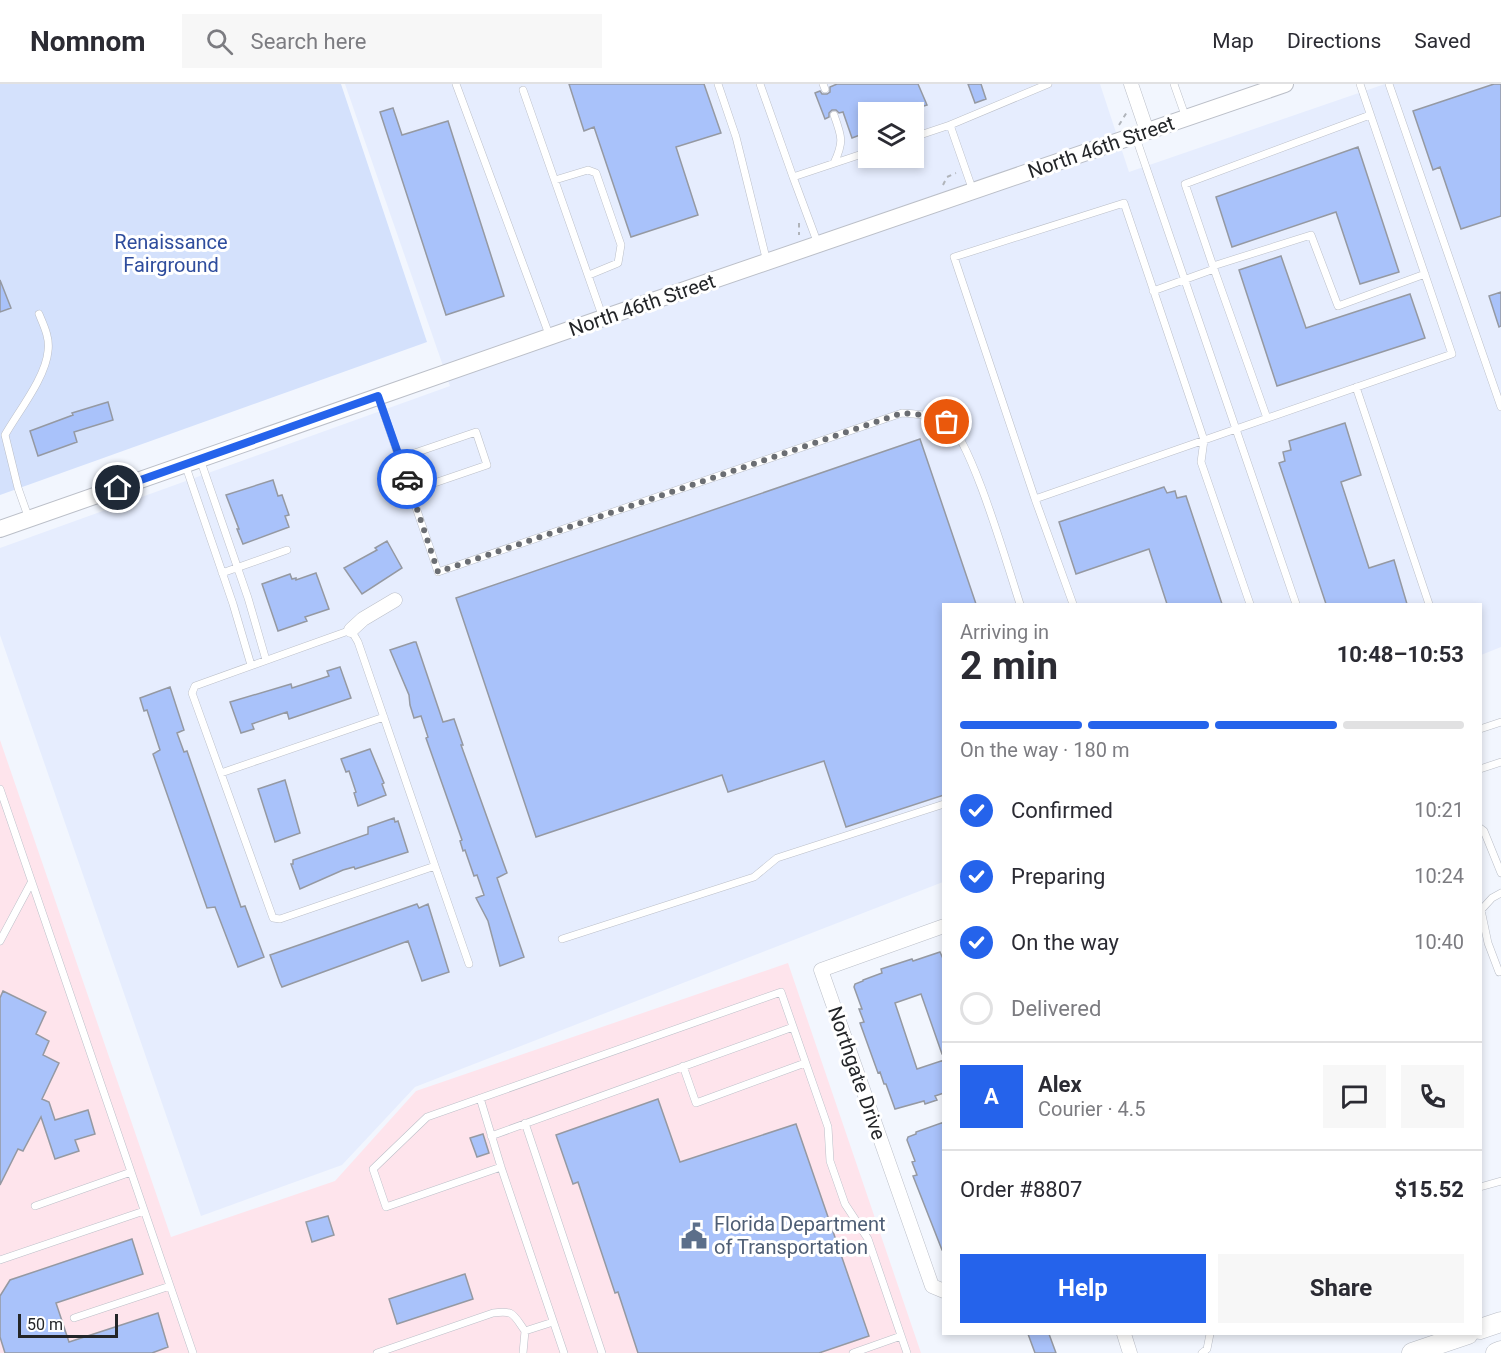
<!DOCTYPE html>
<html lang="en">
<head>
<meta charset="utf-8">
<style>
  :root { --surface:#fff; --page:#f7f7f7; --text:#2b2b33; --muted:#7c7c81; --line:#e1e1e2; --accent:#2563eb }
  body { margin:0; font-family:Roboto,sans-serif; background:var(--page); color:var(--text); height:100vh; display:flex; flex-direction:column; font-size:22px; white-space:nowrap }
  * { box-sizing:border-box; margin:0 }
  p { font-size:20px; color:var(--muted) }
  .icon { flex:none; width:33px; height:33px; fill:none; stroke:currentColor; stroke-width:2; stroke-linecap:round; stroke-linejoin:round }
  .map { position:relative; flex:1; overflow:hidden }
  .sheet { position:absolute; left:942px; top:519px; width:540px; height:732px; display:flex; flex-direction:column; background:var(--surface); border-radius:0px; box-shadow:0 3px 9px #0003 }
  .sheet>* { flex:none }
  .controls { position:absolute; left:858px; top:18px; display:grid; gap:12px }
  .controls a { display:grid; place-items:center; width:66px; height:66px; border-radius:0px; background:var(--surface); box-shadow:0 3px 9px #0003; font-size:30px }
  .scale { position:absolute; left:18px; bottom:15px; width:100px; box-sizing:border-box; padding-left:6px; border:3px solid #232528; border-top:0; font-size:16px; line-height:21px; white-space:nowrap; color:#232528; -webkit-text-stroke:4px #fff; paint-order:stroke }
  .pin { position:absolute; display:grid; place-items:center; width:51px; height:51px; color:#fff; margin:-26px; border:3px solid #fff; border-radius:50%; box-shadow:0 2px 6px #0007 }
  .courier { position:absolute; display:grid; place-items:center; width:60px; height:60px; margin:-30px; border:4px solid #2563eb; border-radius:50%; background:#fff; color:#222; box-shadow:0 2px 8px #0007 }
  .summary em { font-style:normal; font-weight:700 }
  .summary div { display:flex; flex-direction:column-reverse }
  .summary { display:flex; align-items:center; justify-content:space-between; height:102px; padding:0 18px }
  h1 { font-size:39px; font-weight:700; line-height:45px }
  .bar { display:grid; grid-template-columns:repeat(4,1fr); gap:9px 6px; align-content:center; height:72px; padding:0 18px }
  .bar i { height:8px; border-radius:4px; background:var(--line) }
  .bar .on { background:var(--accent) }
  .bar p { grid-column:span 4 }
  .line { display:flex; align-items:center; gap:15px; padding:0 18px; border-top:2px solid var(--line) }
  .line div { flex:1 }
  .round { display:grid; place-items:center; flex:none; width:63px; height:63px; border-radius:0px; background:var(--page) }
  ol { padding:0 18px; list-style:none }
  li { display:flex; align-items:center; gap:18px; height:66px }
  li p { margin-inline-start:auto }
  li .icon { padding:6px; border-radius:50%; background:var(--accent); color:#fff; stroke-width:4 }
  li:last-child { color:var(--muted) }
  li i { width:33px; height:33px; border:3px solid var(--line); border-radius:50% }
  .button { display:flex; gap:12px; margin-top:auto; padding:12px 18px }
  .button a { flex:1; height:69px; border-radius:0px; background:var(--accent); color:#fff; font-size:24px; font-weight:700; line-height:69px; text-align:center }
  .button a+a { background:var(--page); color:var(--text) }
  header { display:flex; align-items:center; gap:36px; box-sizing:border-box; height:84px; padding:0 30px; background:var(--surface); border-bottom:2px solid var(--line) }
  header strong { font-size:28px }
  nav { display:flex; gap:33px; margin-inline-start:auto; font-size:21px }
  .search { width:420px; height:54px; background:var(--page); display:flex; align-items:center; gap:15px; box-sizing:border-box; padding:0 21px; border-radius:0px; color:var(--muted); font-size:22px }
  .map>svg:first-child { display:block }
</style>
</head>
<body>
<header>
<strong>Nomnom</strong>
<div class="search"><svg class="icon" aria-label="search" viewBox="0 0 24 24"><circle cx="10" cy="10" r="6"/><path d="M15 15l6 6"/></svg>Search here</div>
<nav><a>Map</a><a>Directions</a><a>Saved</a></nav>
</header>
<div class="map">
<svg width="1501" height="1269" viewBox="0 0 1501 1269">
  <rect width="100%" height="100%" fill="#f2f6fe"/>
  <path fill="#fee4ec" d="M 0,656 L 171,1153 L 335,1097 L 416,1007 L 788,879 L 921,1269 L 0,1269 Z"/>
  <path fill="#e6edfe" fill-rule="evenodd" d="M 345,0 L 1100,0 L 1129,88 L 1385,0 L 1501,0 L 1501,563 L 1481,571 L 1480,520 L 944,520 L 943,798 L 415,1003 L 342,1081 L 201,1132 L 0,551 L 0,464 L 450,302 ZM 868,28 L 914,28 L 914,74 L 868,74 Z"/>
  <path fill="#d4e1fc" d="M 0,0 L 341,0 L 427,258 L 0,411 Z"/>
  <path fill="#a9c2fa" stroke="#9599a2" stroke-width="1.5" d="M 569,0 L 704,0 L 721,49 L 676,63 L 698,131 L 631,153 L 594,43 L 584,47 Z
    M 837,0 L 918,0 L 927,21 L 904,28 L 868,28 L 868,48 L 852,54 L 843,28 L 839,29 L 836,26 L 832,26 L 829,29 L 829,33 L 825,35 L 815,9 L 820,7 L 822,10 L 827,10 L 830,8 L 830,3 Z
    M 968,0 L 981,0 L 986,15 L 975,19 Z
    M 1494,0 L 1501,0 L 1501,132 L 1461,145 L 1440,83 L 1433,86 L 1413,27 Z
    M 393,24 L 402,51 L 448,37 L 504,212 L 446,231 L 380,28 Z
    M 1358,63 L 1399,188 L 1360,200 L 1336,128 L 1232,163 L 1216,113 Z
    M 1281,172 L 1306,244 L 1410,210 L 1425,254 L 1277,302 L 1239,186 Z
    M 0,196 L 11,224 L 0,228 Z
    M 1501,208 L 1501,242 L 1499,243 L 1489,212 Z
    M 108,318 L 113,336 L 74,348 L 77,358 L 38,372 L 30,347 L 73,331 L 72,329 Z
    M 1345,339 L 1361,391 L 1341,398 L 1369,484 L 1394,476 L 1407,520 L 1326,520 L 1279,379 L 1285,377 L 1283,368 L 1291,366 L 1289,357 Z
    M 920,355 L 976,520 L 944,520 L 944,711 L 846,743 L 824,677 L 728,708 L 722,691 L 536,753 L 456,514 Z
    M 273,396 L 278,412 L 282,411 L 289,431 L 285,432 L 289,443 L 243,460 L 237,445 L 239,445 L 226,411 Z
    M 1164,403 L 1167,409 L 1175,407 L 1177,414 L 1186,412 L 1222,520 L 1167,520 L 1149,465 L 1076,490 L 1059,438 Z
    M 387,457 L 402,484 L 362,510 L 344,484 L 377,466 L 375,464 Z
    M 316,489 L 329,525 L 305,533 L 307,537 L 278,547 L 262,500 L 290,490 L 292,495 L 296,494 L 296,496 Z
    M 414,558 L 416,558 L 443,638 L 454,635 L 463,661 L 461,661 L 507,789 L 497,794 L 524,873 L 500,882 L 488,837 L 476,814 L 484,811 L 477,791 L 474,792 L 465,766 L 463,767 L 460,757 L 462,756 L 426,654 L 428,653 L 421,632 L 414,634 L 410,621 L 409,611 L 390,566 Z
    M 340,583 L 351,614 L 289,635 L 287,628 L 252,640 L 254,645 L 241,649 L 230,618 L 291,600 L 292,604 L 329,592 L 327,587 Z
    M 170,603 L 184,646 L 177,649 L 184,668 L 187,667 L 241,823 L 245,822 L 264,873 L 238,883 L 215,823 L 207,824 L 153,670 L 160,666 L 147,626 L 144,627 L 140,614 Z
    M 370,665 L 384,699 L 382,700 L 386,711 L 358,722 L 354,709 L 356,708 L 349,687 L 346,688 L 341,675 Z
    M 285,696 L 300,749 L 275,758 L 258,705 Z
    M 394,734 L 395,738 L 398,737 L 408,768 L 355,785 L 354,783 L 343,786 L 300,805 L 291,780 L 293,780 L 293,776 L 368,750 L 368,743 Z
    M 417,820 L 419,824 L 428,820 L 449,888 L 422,897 L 408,857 L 282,903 L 280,899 L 270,871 Z
    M 940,868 L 944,877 L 944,970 L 942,970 L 921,910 L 895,919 L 917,985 L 944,976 L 944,1009 L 935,1012 L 937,1016 L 925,1020 L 924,1017 L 895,1025 L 886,1000 L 884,1000 L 880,988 L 878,989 L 860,939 L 864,938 L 859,925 L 862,925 L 854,903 L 855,900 L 863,897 L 863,896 L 882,889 L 881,885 L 912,875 L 913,877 Z
    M 3,907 L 46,928 L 36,950 L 49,957 L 43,971 L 59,979 L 42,1015 L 49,1018 L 55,1036 L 88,1026 L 95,1050 L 75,1056 L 79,1067 L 55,1075 L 41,1033 L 23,1067 L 18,1065 L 0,1101 L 0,914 Z
    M 658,1015 L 680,1078 L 796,1040 L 869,1252 L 819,1269 L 638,1269 L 618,1208 L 615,1209 L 578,1098 L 573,1100 L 556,1051 Z
    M 944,1038 L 944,1166 L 942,1166 L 913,1092 L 917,1091 L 912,1078 L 915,1077 L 907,1056 L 908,1053 L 916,1050 L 916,1048 Z
    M 483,1050 L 489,1069 L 477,1073 L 470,1054 Z
    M 328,1132 L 334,1151 L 312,1158 L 306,1138 Z
    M 132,1155 L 143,1190 L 56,1219 L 69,1258 L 158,1229 L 168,1263 L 152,1269 L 5,1269 L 0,1253 L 0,1212 L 10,1196 Z
    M 465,1190 L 473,1215 L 397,1240 L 389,1215 Z
    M 1028,1250 L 1049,1250 L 1056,1269 L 1035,1269 Z"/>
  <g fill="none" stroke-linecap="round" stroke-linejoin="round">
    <g stroke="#bbbfc8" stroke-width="8">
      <path id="service" d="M 456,0 L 550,253
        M 718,0 L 736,53 L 767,178
        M 760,0 L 793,93
        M 823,0 L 825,5
        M 1174,0 L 1186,34
        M 1389,0 L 1501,323
        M 523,6 L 603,234
        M 950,41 L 1048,0
        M 1135,51 L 1296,520
        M 914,53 L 950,41 L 973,107
        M 834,79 C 844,58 842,53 834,31
        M 555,96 L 588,86 L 596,89 L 621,161 L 618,179 L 589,191
        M 818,160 L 793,93 L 868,68
        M 1213,182 L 1311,151 L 1338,222 L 1425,190
        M 1214,185 L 1267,334
        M 1153,207 L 1214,185 L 1185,100 L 1370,31
        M 1356,303 L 1429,520
        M 378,312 L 438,488 L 902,329 C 914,330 937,331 947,338 C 971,354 1009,487 1020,520
        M 400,374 L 476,348 L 487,381 L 411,407
        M 200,375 L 248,514 L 266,576
        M 185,380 L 233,520 L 251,581
        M 1035,415 L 1073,520
        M 29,435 L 18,404 L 5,351 C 18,328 46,293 48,267 C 50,254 44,242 39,230
        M 222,489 L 287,466
        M 1250,520 L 1201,378 L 1204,356 L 1124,119 L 954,173 L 1035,415 L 1236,345 L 1452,270 L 1360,0
        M 1480,645 L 1501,638
        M 1480,685 L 1501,678
        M 221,689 L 384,633
        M 0,705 L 193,1269
        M 1480,744 L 1484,747 L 1501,789
        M 435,782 L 358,558 L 351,546 L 195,602 L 192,609 L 273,834 L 280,835 L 435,782 L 469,880
        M 562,855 L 754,793 L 777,774 L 944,720
        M 0,857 L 31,799
        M 1499,888 L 1488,859 L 1481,826 L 1492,814 L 1501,809
        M 683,982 L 696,1019 L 805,979
        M 480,1014 L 501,1083 L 564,1269
        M 525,1039 L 602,1269
        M 491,1052 L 793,943
        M 501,1083 L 386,1123 L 373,1085 L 427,1033 L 781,908 L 828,1043 L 830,1077 L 845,1120 L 868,1155 L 907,1269
        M 1480,1103 L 1501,1097
        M 35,1122 L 131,1088
        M 0,1176 L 144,1127
        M 74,1234 L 170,1202
        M 525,1247 L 553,1238
        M 377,1269 L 493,1229 C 514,1226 513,1230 525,1247 L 523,1269
        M 853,1269 L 901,1252
        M 1202,1269 L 1207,1265 L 1210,1250"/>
    </g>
    <g stroke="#bbbfc8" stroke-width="15">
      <path id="minor" d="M 1131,0 L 1147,47
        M 351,546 L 363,535 L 395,516
        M 944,842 L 821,886 L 932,1202 L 944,1207
        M 1124,1250 L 1130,1269"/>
    </g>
    <g stroke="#bbbfc8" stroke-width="18">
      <path id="tertiary" d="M 0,445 L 603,234 L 1285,0"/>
    </g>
    <g stroke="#bbbfc8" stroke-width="21">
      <path id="secondary" d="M 1480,1245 L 1501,1238
        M 1412,1269 L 1468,1250
        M 1496,1269 L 1501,1267"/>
    </g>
    <path stroke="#b0b4ba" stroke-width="2" stroke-dasharray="4.5 4.5" stroke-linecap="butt" d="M 1119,41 L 1127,28
      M 943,101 L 947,93 L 956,89
      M 799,139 L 799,151"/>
    <use href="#service" stroke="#fff" stroke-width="7"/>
    <use href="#minor" stroke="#fff" stroke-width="14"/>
    <use href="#tertiary" stroke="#fff" stroke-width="16"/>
    <use href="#secondary" stroke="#fff" stroke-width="20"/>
  </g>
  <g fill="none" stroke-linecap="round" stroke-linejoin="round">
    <path stroke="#6b6e73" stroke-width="6" stroke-dasharray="0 10.8" d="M 407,395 L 438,488 L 902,329 L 925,331 L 947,338"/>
    <path stroke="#2563eb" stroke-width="8" d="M 118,404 L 378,312 L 407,395"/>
  </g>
  <defs>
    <g id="civic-bare" transform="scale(2.07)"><path d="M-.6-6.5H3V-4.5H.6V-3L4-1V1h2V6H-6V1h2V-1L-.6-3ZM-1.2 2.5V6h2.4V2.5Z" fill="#5c6f8a" stroke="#fff" stroke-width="2.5" paint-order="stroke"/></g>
  </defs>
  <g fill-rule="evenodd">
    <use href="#civic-bare" x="694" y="1152"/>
  </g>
  <g text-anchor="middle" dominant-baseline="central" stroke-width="6" stroke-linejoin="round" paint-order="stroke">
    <g font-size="20" fill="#232528" stroke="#fff">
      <text transform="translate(1101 63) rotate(-19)">North 46th Street</text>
      <text transform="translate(642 221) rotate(-19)">North 46th Street</text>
      <text transform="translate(857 989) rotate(71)">Northgate Drive</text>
    </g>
    <g font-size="20" fill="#2f4d9d" stroke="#fff">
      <text x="171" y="158">Renaissance<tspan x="171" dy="23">Fairground</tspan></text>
    </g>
    <g font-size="20" fill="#4e5e75" stroke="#fff" text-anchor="start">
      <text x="714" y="1140">Florida Department<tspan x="714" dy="23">of Transportation</tspan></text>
    </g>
  </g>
</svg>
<div class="controls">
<a><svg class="icon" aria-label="layers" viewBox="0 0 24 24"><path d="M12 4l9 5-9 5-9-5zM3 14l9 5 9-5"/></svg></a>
</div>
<div class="scale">50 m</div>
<div class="pin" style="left:947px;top:338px;background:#ea580c"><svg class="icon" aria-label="bag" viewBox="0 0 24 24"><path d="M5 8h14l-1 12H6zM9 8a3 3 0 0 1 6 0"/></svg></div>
<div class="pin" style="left:118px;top:404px;background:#1f2937"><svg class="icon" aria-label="home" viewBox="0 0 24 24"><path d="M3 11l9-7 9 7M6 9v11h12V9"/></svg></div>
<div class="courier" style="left:407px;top:395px"><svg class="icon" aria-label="car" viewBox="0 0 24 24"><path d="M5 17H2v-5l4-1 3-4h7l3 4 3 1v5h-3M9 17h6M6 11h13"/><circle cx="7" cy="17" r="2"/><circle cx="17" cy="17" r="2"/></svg></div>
<section class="sheet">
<div class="summary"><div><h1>2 min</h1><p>Arriving in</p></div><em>10:48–10:53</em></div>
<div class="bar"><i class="on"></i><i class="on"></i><i class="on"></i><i></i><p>On the way · 180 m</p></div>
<ol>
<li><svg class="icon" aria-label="check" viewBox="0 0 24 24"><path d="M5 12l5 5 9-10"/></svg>Confirmed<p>10:21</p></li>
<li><svg class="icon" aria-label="check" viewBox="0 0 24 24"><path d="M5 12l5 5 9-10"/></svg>Preparing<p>10:24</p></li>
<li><svg class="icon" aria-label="check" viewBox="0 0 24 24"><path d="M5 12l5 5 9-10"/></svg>On the way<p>10:40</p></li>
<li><i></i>Delivered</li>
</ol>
<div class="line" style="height:108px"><b class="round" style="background:var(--accent);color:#fff">A</b><div><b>Alex</b><p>Courier · 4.5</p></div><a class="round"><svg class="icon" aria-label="chat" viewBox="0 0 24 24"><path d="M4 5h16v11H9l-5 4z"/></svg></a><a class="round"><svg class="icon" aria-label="phone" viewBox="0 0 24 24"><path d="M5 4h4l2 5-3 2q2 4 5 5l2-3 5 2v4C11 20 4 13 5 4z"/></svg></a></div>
<div class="line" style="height:78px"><div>Order #8807</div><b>$15.52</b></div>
<div class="button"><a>Help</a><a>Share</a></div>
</section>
</div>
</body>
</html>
